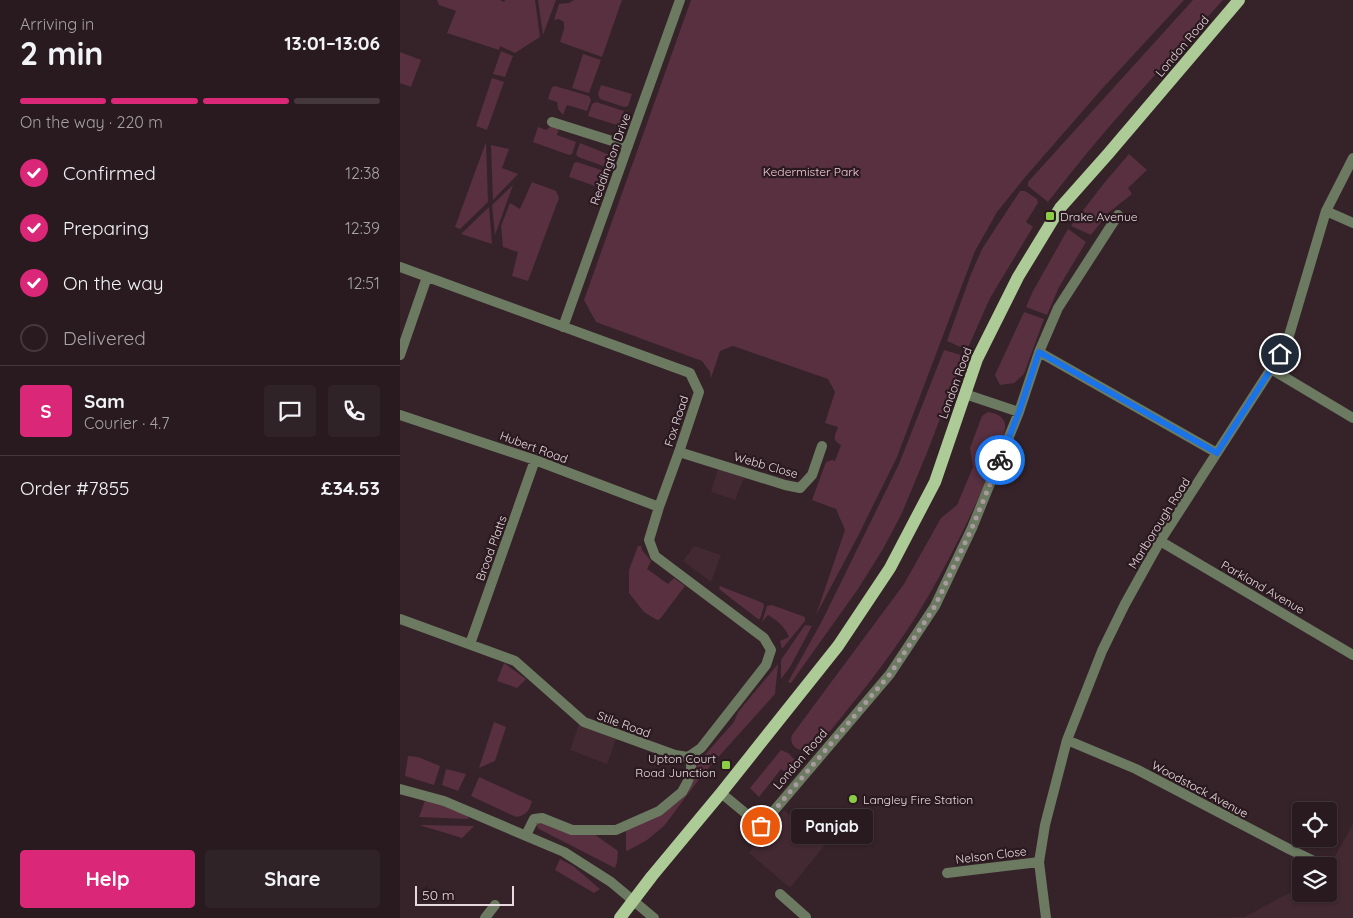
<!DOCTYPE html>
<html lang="en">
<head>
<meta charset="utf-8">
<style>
  :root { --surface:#281a1f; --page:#302328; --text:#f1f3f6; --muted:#a5a1a4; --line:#44383d; --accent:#db2777 }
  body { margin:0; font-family:Quicksand,sans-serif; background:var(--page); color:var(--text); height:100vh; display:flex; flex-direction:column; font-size:19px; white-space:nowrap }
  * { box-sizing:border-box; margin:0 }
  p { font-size:16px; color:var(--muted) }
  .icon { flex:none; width:28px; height:28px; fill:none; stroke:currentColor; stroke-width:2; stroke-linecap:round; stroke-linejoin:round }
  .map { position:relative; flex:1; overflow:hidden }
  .side { display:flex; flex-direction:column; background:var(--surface); width:400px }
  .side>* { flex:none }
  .buttons { position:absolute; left:892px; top:802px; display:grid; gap:10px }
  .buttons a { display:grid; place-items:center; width:45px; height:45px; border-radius:5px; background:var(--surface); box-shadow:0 1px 4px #0004,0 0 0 1px var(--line); font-size:25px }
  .scale { position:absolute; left:15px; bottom:12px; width:99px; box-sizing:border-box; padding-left:5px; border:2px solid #e7dade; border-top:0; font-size:14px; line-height:18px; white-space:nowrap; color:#e7dade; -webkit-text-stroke:4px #2b1920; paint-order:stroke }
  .pin { position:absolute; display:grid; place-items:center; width:42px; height:42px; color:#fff; margin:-21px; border:2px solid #fff; border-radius:50%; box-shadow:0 1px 5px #0007 }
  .courier { position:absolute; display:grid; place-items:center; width:50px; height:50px; margin:-25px; border:4px solid #1a73e8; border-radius:50%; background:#fff; color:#222; box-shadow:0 1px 6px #0007 }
  .bubble { position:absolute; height:35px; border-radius:5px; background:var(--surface); box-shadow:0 1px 4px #0004,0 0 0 1px var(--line); font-size:16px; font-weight:700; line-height:35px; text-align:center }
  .overview em { font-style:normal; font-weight:700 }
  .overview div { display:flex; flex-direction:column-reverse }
  .overview { display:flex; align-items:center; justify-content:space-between; height:85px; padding:0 20px }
  h1 { font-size:32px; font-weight:700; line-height:38px }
  .bar { display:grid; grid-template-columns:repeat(4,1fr); gap:8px 5px; align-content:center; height:60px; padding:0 20px }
  .bar i { height:6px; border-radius:4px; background:var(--line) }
  .bar .on { background:var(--accent) }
  .bar p { grid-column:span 4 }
  .line { display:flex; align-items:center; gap:12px; padding:0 20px; border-top:1px solid var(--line) }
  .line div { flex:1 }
  .round { display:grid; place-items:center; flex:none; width:52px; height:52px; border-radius:5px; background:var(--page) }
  ol { padding:0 20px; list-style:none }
  li { display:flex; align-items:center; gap:15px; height:55px }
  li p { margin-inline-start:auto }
  li .icon { padding:5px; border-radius:50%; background:var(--accent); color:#fff; stroke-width:4 }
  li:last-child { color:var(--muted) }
  li i { width:28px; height:28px; border:2px solid var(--line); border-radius:50% }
  .button { display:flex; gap:10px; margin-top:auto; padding:10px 20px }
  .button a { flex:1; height:58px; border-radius:5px; background:var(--accent); color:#fff; font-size:20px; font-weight:700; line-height:58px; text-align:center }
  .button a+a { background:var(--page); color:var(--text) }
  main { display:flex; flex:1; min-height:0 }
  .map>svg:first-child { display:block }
</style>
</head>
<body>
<main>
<section class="side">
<div class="overview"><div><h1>2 min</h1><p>Arriving in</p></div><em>13:01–13:06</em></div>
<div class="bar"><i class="on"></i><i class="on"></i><i class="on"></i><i></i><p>On the way · 220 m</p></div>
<ol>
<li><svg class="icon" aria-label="check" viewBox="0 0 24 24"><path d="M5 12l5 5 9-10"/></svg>Confirmed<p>12:38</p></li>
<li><svg class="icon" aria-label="check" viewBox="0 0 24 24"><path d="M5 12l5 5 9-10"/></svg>Preparing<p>12:39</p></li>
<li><svg class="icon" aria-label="check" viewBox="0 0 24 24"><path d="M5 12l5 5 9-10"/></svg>On the way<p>12:51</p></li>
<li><i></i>Delivered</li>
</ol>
<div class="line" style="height:90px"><b class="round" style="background:var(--accent);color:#fff">S</b><div><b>Sam</b><p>Courier · 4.7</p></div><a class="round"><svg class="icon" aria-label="chat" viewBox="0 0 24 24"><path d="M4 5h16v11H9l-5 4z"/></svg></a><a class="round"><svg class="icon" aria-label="phone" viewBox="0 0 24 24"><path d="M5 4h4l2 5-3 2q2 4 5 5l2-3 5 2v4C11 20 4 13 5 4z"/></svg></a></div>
<div class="line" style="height:65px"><div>Order #7855</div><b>£34.53</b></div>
<div class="button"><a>Help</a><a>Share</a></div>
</section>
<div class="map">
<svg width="953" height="918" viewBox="0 0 953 918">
  <rect width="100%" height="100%" fill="#352329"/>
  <path fill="#422932" d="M 318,468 L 347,479 L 343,480 L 335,500 L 311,492 Z
    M 294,546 L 321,555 L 311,582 L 283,561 Z
    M 179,724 L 216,739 L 207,764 L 170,750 Z
    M 384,810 L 425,845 L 390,888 L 349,853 Z
    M 953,824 L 953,918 L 813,918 L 844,917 L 901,887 L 901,894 L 929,894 L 929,867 Z"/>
  <path fill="#583040" d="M 37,0 L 100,0 L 104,2 L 105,0 L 135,0 L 140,37 L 115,53 L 100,46 L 99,50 L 47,33 L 56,11 L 39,5 Z
    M 138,0 L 156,0 L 143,35 Z
    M 174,0 L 222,0 L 202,57 L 160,42 L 164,29 L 164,22 L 159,19 L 154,20 L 159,4 L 169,3 Z
    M 291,0 L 784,0 L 701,90 L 627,175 L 597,212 L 575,251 L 497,457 L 458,536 L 416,615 L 445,530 L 436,509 L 412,500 L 426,462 L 432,460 L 435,461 L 441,445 C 431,439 435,436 438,427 L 425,423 L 435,392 L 428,379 L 333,346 L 320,351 L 311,378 L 310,372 L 302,361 L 196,322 L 184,300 Z
    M 793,0 L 823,0 C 763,66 702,131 648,202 L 628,186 L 628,182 Z
    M 101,51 L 113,56 L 105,77 L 93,74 Z
    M 0,52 L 21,60 L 11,87 L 0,83 Z
    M 183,54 L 201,60 L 189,93 L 172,88 Z
    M 92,78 L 104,82 L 87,130 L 76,126 Z
    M 201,85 L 232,94 L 228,106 L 224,107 L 200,99 L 198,94 Z
    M 155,86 L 189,96 L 191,100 L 187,111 L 167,105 L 163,115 L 158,109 L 157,102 L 148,99 L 152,87 Z
    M 196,102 L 224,111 L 220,126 L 188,116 L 192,104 Z
    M 153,125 L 160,125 L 157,135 L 176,142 L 172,154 L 169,155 L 133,142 L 138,127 L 146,130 Z
    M 86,142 L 88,202 L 60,229 L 55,227 Z
    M 180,143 L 210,155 L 206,167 L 178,157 L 176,154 Z
    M 91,145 L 109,149 L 102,168 L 118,174 L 93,200 Z
    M 729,154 L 747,170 L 728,188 L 732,194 L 708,213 L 691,235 L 671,226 L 705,182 Z
    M 177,162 L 204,171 L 198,187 L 169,177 L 174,163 Z
    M 132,182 L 156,191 L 159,198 L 128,281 L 112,276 L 118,252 L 103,247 L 101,226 L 110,203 L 120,209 Z
    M 113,185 L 95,235 L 92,205 Z
    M 620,191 L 625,191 L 637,199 L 638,203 L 626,222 L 633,227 L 590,298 L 567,350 L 547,341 L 571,274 L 582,249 Z
    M 89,207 L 92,244 L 61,234 Z
    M 668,229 L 686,242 L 659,287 L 647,315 L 626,307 L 633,291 Z
    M 624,312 L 644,319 L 624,374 L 614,383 L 600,385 L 595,375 Z
    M 544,350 L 564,356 L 528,450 L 502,513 L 483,549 L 458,589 L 391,683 L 388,682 L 422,621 L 499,464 Z
    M 588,412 C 595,413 601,415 604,421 C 610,432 589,474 584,486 C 564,530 543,573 517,615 C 488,661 453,703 418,746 C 417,747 412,749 411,750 C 400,753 388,746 392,735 L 504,584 L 541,518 L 557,505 L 573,467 L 570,448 L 582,416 Z
    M 238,546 L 241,546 L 242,550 L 251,561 L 247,569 L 268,584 L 274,578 L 285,586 L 260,619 L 257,620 L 244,612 L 229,593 L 229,570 Z
    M 320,586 L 363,603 L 364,606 L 360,619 L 358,619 L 319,589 Z
    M 372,605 L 405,617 L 405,621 L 382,649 L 380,641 L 389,637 C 385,627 378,621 368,615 L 362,622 L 367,606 Z
    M 405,625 L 412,626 L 390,667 L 381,679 L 381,660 Z
    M 104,663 L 126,679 L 117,688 L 97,681 Z
    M 378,664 L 375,694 L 303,774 L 264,826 L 247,840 L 227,851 L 226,850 L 226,828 L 263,810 L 294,767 L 334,722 L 338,712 Z
    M 94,722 L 106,727 L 95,761 L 79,768 Z
    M 381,750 L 388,753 L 394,759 L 395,770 L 392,777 L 381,769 L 359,797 L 350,788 Z
    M 8,756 L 18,757 L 40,766 L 34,785 L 5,776 Z
    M 46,769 L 66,774 L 58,791 L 42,785 Z
    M 79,777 L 132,801 C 129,811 127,815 116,817 L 71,796 Z
    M 26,798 L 69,813 L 68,819 L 19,817 Z
    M 139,818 L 191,832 L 218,851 L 217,862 L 215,868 L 139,829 L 136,825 Z
    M 19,825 L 74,826 L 62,838 Z
    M 160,859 L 173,866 L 200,889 L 194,893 L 155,870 Z"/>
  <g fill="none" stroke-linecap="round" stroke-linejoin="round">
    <path stroke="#6b7a60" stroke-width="10" d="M 152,122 L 228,146
      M 926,211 L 953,223
      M 0,267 L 290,373 L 299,392 L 279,452 L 259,507 L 249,540 L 255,556 L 364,638 L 371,650 L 366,665 L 301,748 L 288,757 L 275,755 L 184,722 L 115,661 L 0,619
      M 163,327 L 280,0
      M 639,352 L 817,453
      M 0,355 L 27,277
      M 871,369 L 953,418
      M 565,394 L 619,412
      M 0,415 L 135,460 L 259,507
      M 279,452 L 385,485 L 400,488 L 412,475 L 422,446
      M 760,541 L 953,655
      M 70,644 L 135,460
      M 667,740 L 736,769 L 889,849 L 920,864
      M 0,789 L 44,801 L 164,852 L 211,882 L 254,918
      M 321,793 L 361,826 L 490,674 L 535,606 L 572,528 L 619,412 L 639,352 L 658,308 L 718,215
      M 126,835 L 134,819 L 142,818 L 172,830 L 216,830 L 259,811 L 282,792 L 287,783 L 291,773 L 291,761 L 288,757
      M 547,873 L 639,862
      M 380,894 L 406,917 L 405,918
      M 85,918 L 95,905
      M 646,918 L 639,862 L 645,825 L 667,740 L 702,651 L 725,604 L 760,541 L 871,369 L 888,339 L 926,211 L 953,158"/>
    <path stroke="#adcb96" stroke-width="12" d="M 220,918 L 252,876 L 321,793 L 438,646 L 490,568 L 535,482 L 577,359 L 618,277 L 660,208 L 708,154 L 839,0"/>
  </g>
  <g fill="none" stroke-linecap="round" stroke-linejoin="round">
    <path stroke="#a99a9f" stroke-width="5" stroke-dasharray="0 9" d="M 361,826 L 490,674 L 526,620 L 535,606 L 572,528 L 600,460"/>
    <path stroke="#1a73e8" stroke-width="6" d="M 600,460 L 619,412 L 639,352 L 817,453 L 871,369 L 880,354"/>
  </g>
  <g fill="#8bce46" stroke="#2b1920" stroke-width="2">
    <rect x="645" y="211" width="10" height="10" rx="2.5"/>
    <rect x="321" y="760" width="10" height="10" rx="2.5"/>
    <circle cx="453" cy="799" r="5"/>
  </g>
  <g text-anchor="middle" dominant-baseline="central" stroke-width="4.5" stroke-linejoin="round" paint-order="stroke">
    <g font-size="12" fill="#e7dade" stroke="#2b1920">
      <text transform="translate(782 46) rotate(-50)">London Road</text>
      <text transform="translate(210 159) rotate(-70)">Reddington Drive</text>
      <text transform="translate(555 383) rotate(-70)">London Road</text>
      <text transform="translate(276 421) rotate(-72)">Fox Road</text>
      <text transform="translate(134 447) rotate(20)">Hubert Road</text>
      <text transform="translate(366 465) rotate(16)">Webb Close</text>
      <text transform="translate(759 523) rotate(-58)">Marlborough Road</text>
      <text transform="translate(91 548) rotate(-70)">Broad Platts</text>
      <text transform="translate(863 587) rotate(30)">Parkland Avenue</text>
      <text transform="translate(224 724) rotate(20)">Stile Road</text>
      <text transform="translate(400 759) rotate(-49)">London Road</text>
      <text transform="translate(800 789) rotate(28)">Woodstock Avenue</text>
      <text transform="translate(591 855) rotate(-7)">Nelson Close</text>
    </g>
    <g font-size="12" fill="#f4cbd9" stroke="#2b1920">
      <text x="411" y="171">Kedermister Park</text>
    </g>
    <g font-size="12" fill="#e7dade" stroke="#2b1920" text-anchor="start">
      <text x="660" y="216">Drake Avenue</text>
      <text x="316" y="758" text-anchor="end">Upton Court<tspan x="316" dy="14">Road Junction</tspan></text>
      <text x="463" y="799">Langley Fire Station</text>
    </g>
  </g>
</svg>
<div class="buttons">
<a><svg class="icon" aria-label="locate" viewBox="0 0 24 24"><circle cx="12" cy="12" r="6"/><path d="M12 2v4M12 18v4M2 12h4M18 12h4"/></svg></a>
<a><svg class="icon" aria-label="layers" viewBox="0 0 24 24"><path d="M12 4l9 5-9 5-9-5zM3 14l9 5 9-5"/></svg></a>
</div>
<div class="scale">50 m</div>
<div class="pin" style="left:361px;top:826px;background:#ea580c"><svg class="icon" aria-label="bag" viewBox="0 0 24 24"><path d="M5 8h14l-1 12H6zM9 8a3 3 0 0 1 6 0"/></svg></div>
<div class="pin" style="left:880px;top:354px;background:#1f2937"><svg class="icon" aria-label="home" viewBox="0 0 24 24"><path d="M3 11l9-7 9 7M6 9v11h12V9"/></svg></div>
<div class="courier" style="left:600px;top:460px"><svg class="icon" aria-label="bike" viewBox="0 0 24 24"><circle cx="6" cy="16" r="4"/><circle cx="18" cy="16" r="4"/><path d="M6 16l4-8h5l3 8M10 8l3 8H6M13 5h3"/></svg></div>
<div class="bubble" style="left:391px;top:809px;width:82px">Panjab</div>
</div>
</main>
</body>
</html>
